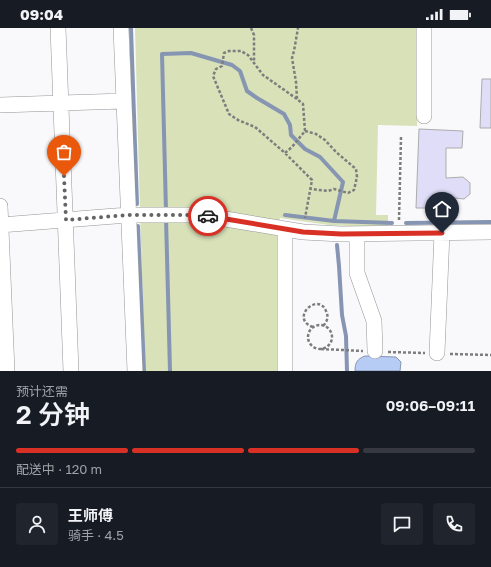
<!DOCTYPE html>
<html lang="zh">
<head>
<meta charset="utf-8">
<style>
  :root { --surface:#171b24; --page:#20242c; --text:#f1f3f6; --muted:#9ea1a6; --line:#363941; --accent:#d93025 }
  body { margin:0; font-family:"Golos Text","Noto Sans SC",sans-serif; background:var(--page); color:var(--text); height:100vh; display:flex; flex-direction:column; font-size:15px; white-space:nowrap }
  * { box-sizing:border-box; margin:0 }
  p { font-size:13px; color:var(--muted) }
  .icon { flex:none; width:22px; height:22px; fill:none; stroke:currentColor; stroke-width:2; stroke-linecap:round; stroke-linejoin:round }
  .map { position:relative; height:343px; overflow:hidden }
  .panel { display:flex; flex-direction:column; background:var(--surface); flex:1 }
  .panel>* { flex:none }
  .pin { position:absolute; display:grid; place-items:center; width:34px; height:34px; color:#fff; margin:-41px -17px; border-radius:50% 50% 50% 0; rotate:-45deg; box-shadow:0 0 4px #0007 }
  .pin .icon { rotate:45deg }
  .courier { position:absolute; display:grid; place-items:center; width:40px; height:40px; margin:-20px; border:3px solid #d93025; border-radius:50%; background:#fff; color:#222; box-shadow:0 1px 5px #0007 }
  .overview em { font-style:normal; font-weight:600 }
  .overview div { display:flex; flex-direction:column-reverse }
  .overview { display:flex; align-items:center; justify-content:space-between; height:68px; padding:0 16px }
  h1 { font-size:26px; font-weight:600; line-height:30px }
  .bar { display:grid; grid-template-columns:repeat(4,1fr); gap:6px 4px; align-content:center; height:48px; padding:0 16px }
  .bar i { height:5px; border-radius:3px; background:var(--line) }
  .bar .selected { background:var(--accent) }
  .bar p { grid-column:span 4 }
  .line { display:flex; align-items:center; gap:10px; padding:0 16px; border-top:1px solid var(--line) }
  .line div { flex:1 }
  .round { display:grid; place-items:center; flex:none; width:42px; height:42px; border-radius:4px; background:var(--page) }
  .status { display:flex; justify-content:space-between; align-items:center; height:28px; padding:0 20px; background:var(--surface); direction:ltr }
  .status svg { height:11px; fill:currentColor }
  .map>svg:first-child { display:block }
</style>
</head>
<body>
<div class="status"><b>09:04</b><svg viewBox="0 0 49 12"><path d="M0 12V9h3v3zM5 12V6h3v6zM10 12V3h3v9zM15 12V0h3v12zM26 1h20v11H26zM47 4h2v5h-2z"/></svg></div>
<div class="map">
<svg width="491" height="343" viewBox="0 0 491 343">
  <rect width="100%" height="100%" fill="#f9f9fb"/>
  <path fill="#d8e1b8" d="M 135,0 L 418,0 L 417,98 L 378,97 L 376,187 L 388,187 L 388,200 L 329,197 L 280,190 L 277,207 L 277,343 L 145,343 L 140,183 Z"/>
  <path fill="#b6ccf5" stroke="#8595b2" d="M 365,328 L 396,329 L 401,334 L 400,343 L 355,343 C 355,335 357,331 365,328 Z"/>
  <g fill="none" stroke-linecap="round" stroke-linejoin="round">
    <path stroke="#8595b2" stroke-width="4" d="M 131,0 L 137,176
      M 166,183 L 162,26 L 191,25 L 232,37 L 240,43 L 247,63 L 257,70 L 284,86 L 290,97 L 291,107 L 305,121 L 320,129 L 343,154 L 334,193
      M 285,187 L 334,193 L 392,195
      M 166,190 L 170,343
      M 406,195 L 491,194
      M 138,198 L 144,343
      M 337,217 L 339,238 L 342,287 L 346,308 L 347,343"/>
  </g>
  <path fill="#e0ddf8" stroke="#acabad" d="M 482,51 L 491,51 L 491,100 L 480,100 Z
    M 419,101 L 463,103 L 462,120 L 446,120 L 446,150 L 463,149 L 470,155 L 470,166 L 464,171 L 445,169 L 445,180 L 416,180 Z"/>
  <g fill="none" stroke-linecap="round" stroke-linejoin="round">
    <g stroke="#959597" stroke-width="16">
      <path id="minor" d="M 58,0 L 71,343
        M 121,0 L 135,343
        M 0,77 L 124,73
        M 424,88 L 424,0
        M 0,178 L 7,343
        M 0,197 L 128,187 L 202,187 L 303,204 L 341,206 L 491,204
        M 285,201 L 285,343
        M 357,206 L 357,245 L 374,293 L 375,323
        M 437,325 L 442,205"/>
    </g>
    <path stroke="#7d7d7e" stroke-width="2.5" stroke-dasharray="3 2" stroke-linecap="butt" d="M 251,0 L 254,7 L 254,34
      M 297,71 L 263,47 L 248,27 L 241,23 L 229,23 L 224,25 L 222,38 L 216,41 L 213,48 L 229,86 L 238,92 L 255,99 L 285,125 L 312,152 L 305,190
      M 305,103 L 316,106 L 325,112 L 336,124 L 356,141 L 357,149 L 354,162 L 348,165 L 334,161 L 328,163 L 311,161
      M 285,125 L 292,119 L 305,103 L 303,76 L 297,71 L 296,54 L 292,30 L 294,23 L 298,0
      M 399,192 L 401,109
      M308 309a12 12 0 1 1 24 0a12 12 0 1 1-24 0Z
      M 313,299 C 289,291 318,263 326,283 C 329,289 327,294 323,298
      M 321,321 L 363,323
      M 388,324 L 425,325
      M 450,326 L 491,327"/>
    <use href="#minor" stroke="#fff" stroke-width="15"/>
  </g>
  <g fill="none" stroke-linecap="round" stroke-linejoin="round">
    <path stroke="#646466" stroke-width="4" stroke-dasharray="0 7.2" d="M 64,148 L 66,192 L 128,187 L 202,187 L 208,188"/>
    <path stroke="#d93025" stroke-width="5" d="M 208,188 L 303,204 L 341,206 L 442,205"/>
  </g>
</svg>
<div class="pin" style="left:64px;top:148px;background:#ea580c"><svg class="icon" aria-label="bag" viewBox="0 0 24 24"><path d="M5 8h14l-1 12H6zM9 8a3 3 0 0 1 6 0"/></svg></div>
<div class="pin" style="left:442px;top:205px;background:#1f2937"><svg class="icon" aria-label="home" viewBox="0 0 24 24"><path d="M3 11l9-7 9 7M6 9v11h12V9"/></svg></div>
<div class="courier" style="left:208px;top:188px"><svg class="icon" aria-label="car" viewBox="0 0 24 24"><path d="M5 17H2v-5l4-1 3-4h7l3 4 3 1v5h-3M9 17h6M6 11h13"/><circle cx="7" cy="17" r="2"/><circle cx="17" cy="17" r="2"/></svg></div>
</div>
<section class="panel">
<div class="overview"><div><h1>2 分钟</h1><p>预计还需</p></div><em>09:06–09:11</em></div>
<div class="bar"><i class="selected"></i><i class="selected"></i><i class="selected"></i><i></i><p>配送中 · 120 m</p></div>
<div class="line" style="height:72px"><a class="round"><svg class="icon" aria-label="person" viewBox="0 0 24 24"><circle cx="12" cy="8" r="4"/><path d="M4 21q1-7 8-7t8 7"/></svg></a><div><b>王师傅</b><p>骑手 · 4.5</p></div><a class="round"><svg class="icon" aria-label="chat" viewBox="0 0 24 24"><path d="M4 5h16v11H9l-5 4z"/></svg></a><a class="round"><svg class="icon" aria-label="phone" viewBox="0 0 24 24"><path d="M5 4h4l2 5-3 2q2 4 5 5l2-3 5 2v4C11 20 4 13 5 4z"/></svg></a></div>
</section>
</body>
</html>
